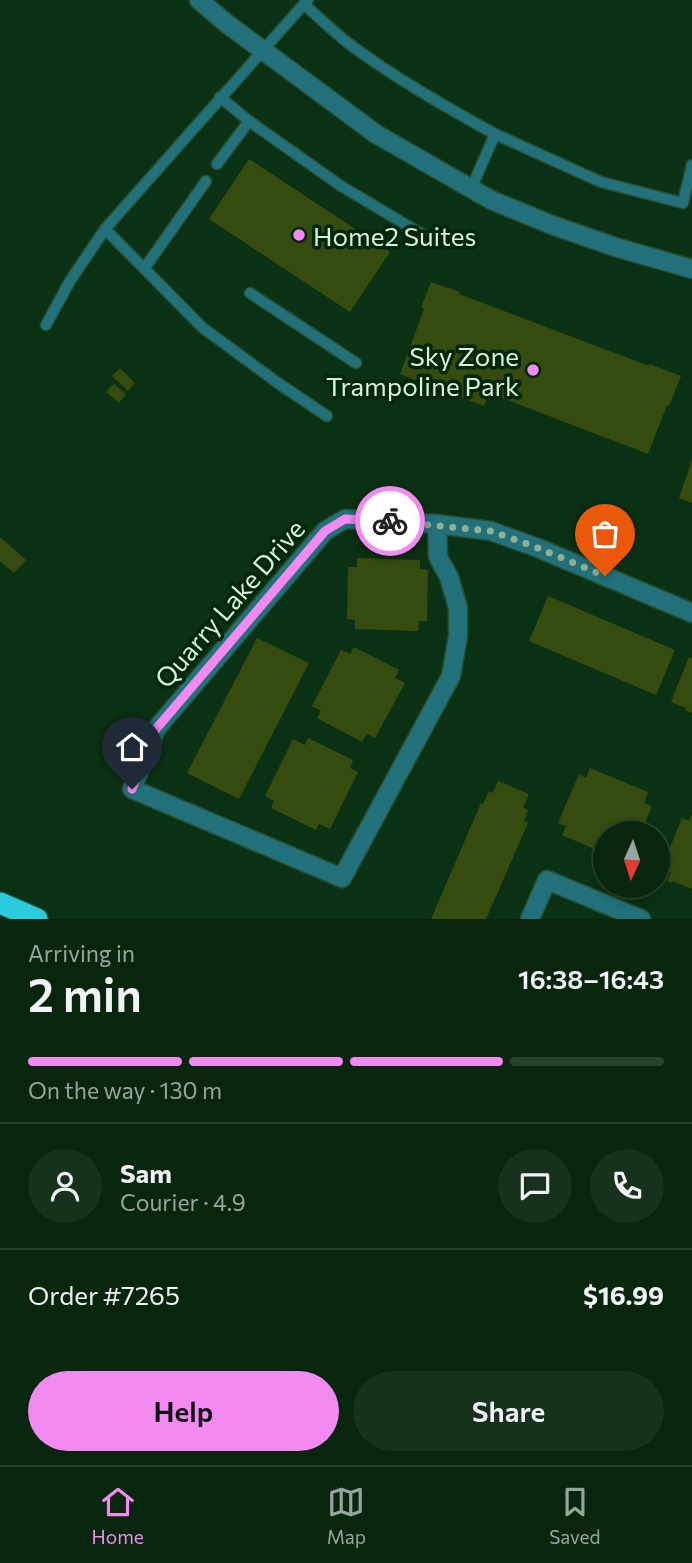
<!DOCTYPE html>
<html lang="en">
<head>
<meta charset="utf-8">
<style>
  :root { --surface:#08250e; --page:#16311c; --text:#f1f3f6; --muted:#98a59e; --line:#29422e; --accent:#f38af1 }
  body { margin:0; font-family:Commissioner,sans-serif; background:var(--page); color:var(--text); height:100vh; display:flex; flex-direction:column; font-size:26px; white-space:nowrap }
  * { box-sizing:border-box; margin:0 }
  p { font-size:23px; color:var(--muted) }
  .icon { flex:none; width:38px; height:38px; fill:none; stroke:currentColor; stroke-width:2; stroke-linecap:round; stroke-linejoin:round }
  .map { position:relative; height:919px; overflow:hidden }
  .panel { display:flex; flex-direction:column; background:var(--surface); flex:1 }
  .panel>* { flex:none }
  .needle { width:46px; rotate:183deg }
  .fabs { position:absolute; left:593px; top:821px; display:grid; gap:14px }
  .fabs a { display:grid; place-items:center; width:77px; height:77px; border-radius:50%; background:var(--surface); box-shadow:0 4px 10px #0003,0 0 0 2px var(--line); font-size:35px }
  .pin { position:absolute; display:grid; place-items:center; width:60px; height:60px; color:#fff; margin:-72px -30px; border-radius:50% 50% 50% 0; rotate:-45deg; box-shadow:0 0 7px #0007 }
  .pin .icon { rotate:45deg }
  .courier { position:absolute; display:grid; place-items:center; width:70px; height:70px; margin:-35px; border:5px solid #f38af1; border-radius:50%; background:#fff; color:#222; box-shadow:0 2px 9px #0007 }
  .headline em { font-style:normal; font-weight:600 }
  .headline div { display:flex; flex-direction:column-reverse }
  .headline { display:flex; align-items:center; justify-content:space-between; height:119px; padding:0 28px }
  h1 { font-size:46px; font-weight:600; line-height:52px }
  .bar { display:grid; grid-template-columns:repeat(4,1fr); gap:10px 7px; align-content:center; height:84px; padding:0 28px }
  .bar i { height:9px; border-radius:5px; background:var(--line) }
  .bar .on { background:var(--accent) }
  .bar p { grid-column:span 4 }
  .line { display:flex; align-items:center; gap:18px; padding:0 28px; border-top:2px solid var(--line) }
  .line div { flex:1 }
  .round { display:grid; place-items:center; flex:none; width:74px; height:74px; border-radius:37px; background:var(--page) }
  .cta { display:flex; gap:14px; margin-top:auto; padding:14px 28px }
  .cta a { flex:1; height:80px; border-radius:42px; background:var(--accent); color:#111; font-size:28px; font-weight:600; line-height:80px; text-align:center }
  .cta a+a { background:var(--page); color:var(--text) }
  .menu { display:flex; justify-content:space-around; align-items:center; height:98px; border-top:2px solid var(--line); background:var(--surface); font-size:19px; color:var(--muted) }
  .menu a { display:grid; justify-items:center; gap:4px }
  .menu .on { color:var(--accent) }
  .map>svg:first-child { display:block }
</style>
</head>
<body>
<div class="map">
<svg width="692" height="919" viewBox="0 0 692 919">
  <rect width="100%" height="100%" fill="#0a3113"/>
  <path fill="#364c0f" d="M 249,159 L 390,252 L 350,312 L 209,219 Z
    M 431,282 L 460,292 L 459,294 L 649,366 L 649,364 L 681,376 L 669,406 L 667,405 L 648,454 L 489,393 L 484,406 L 400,374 L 424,309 L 421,308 Z
    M 120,368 L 135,383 L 128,391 L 112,376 Z
    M 114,384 L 126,394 L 119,403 L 106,392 Z
    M 692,460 L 692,503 L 679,498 Z
    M 0,537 L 26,560 L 14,573 L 0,561 Z
    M 357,558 L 420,560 L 420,569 L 428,570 L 427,621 L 419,621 L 418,631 L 355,629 L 355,620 L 347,619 L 348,567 L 357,567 Z
    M 548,596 L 675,650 L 656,695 L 529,641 Z
    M 257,638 L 309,663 L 239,799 L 187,773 Z
    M 354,647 L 399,670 L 395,678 L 405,683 L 375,738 L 367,734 L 362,742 L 317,718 L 321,711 L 312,706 L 341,650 L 350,654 Z
    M 689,657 L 692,658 L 692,713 L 685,710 L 686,708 L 671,702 Z
    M 308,738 L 353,760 L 350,768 L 358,772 L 330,829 L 319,824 L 316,830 L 271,808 L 274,801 L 265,796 L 293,739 L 305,745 Z
    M 590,768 L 648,792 L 644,803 L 652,806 L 641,833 L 606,833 L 606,854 L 562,835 L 566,826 L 558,823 L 579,774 L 586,778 Z
    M 498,781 L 529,794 L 523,807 L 528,810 L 524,821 L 528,823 L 486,919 L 431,919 L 481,803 L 483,804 L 489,791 L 493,793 Z
    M 692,814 L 692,889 L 673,881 L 672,883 L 667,881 L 671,872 L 663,869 L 671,851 L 669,850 L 682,818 L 689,821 Z"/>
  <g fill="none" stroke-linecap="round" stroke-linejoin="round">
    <g stroke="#274c2f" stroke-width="13">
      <path id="service" d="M 308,0 L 304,4 C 318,17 333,31 348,43 C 395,78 444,106 495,134
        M 220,97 L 249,121 L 341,186 L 435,242
        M 217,164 L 249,121
        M 471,189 L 495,134 L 601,182 L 683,203 L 692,165
        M 105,229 L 203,328 L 278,383 L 327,416
        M 144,269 L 206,181
        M 250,293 L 356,363
        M 46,325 L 70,281 L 105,229 L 304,4"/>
    </g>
    <g stroke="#274c2f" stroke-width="21">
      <path id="minor" d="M 199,0 L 226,23 L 376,134 L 491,200 L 552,225 L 615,247 L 692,269
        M 437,524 L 438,557 L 449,577 L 458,608 L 458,636 L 451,676 L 342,878 L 132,789 L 156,729 L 325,531 L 345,519 L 437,524 L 491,531 L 538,548 L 692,613
        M 530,919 L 547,880 L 641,919"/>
    </g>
    <g stroke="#274c2f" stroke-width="24">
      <path id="motorway" d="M 0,903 L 37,919"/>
    </g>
    <use href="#service" stroke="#21707a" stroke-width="10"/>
    <use href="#minor" stroke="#21707a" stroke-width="18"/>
    <use href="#motorway" stroke="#2bcbdf" stroke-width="21"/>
  </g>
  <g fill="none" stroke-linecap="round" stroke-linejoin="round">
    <path stroke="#90af94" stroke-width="7" stroke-dasharray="0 12.6" d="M 390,521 L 491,531 L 538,548 L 605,576"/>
    <path stroke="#f38af1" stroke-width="9" d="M 132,789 L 156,729 L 325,531 L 345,519 L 390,521"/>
  </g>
  <g fill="#f38af1" stroke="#002709" stroke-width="2.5">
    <circle cx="299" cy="235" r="7"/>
    <circle cx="533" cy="370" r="7"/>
  </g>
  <g text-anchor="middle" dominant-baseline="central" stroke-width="7" stroke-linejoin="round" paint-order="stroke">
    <g font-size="26" fill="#d8f3da" stroke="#002709" text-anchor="start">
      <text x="313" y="235">Home2 Suites</text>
      <text x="519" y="355" text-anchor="end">Sky Zone<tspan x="519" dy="30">Trampoline Park</tspan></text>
    </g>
    <g font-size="26" fill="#d8f3da" stroke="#002709">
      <text transform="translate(229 603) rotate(-49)">Quarry Lake Drive</text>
    </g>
  </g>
</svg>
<div class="fabs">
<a><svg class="needle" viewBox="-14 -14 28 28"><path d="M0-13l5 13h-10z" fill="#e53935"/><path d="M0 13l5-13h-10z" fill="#98a59e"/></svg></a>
</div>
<div class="pin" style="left:605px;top:576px;background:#ea580c"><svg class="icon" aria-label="bag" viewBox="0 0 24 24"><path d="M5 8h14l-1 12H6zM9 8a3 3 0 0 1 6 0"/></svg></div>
<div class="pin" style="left:132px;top:789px;background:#1f2937"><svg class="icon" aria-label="home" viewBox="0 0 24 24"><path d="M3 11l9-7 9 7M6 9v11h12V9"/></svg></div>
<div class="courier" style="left:390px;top:521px"><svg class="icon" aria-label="bike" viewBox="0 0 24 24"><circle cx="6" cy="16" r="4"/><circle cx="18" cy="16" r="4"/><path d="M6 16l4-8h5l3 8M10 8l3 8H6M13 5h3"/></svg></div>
</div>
<section class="panel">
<div class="headline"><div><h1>2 min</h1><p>Arriving in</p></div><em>16:38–16:43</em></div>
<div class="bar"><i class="on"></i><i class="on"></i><i class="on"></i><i></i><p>On the way · 130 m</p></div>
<div class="line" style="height:126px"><a class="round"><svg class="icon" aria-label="person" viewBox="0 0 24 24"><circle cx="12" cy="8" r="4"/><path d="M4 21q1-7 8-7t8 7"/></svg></a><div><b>Sam</b><p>Courier · 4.9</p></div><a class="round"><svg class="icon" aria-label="chat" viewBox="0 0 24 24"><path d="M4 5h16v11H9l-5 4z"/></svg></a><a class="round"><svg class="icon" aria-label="phone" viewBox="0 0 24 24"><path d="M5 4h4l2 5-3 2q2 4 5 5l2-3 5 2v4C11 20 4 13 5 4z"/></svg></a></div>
<div class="line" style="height:91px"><div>Order #7265</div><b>$16.99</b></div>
<div class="cta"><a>Help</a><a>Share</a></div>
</section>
<nav class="menu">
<a class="on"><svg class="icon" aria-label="home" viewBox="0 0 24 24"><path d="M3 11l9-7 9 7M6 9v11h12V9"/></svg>Home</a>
<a><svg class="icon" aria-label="map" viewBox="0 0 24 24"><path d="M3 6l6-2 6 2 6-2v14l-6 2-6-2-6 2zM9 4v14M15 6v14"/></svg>Map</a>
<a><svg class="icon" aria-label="saved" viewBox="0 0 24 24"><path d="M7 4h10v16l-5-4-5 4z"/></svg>Saved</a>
</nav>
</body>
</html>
